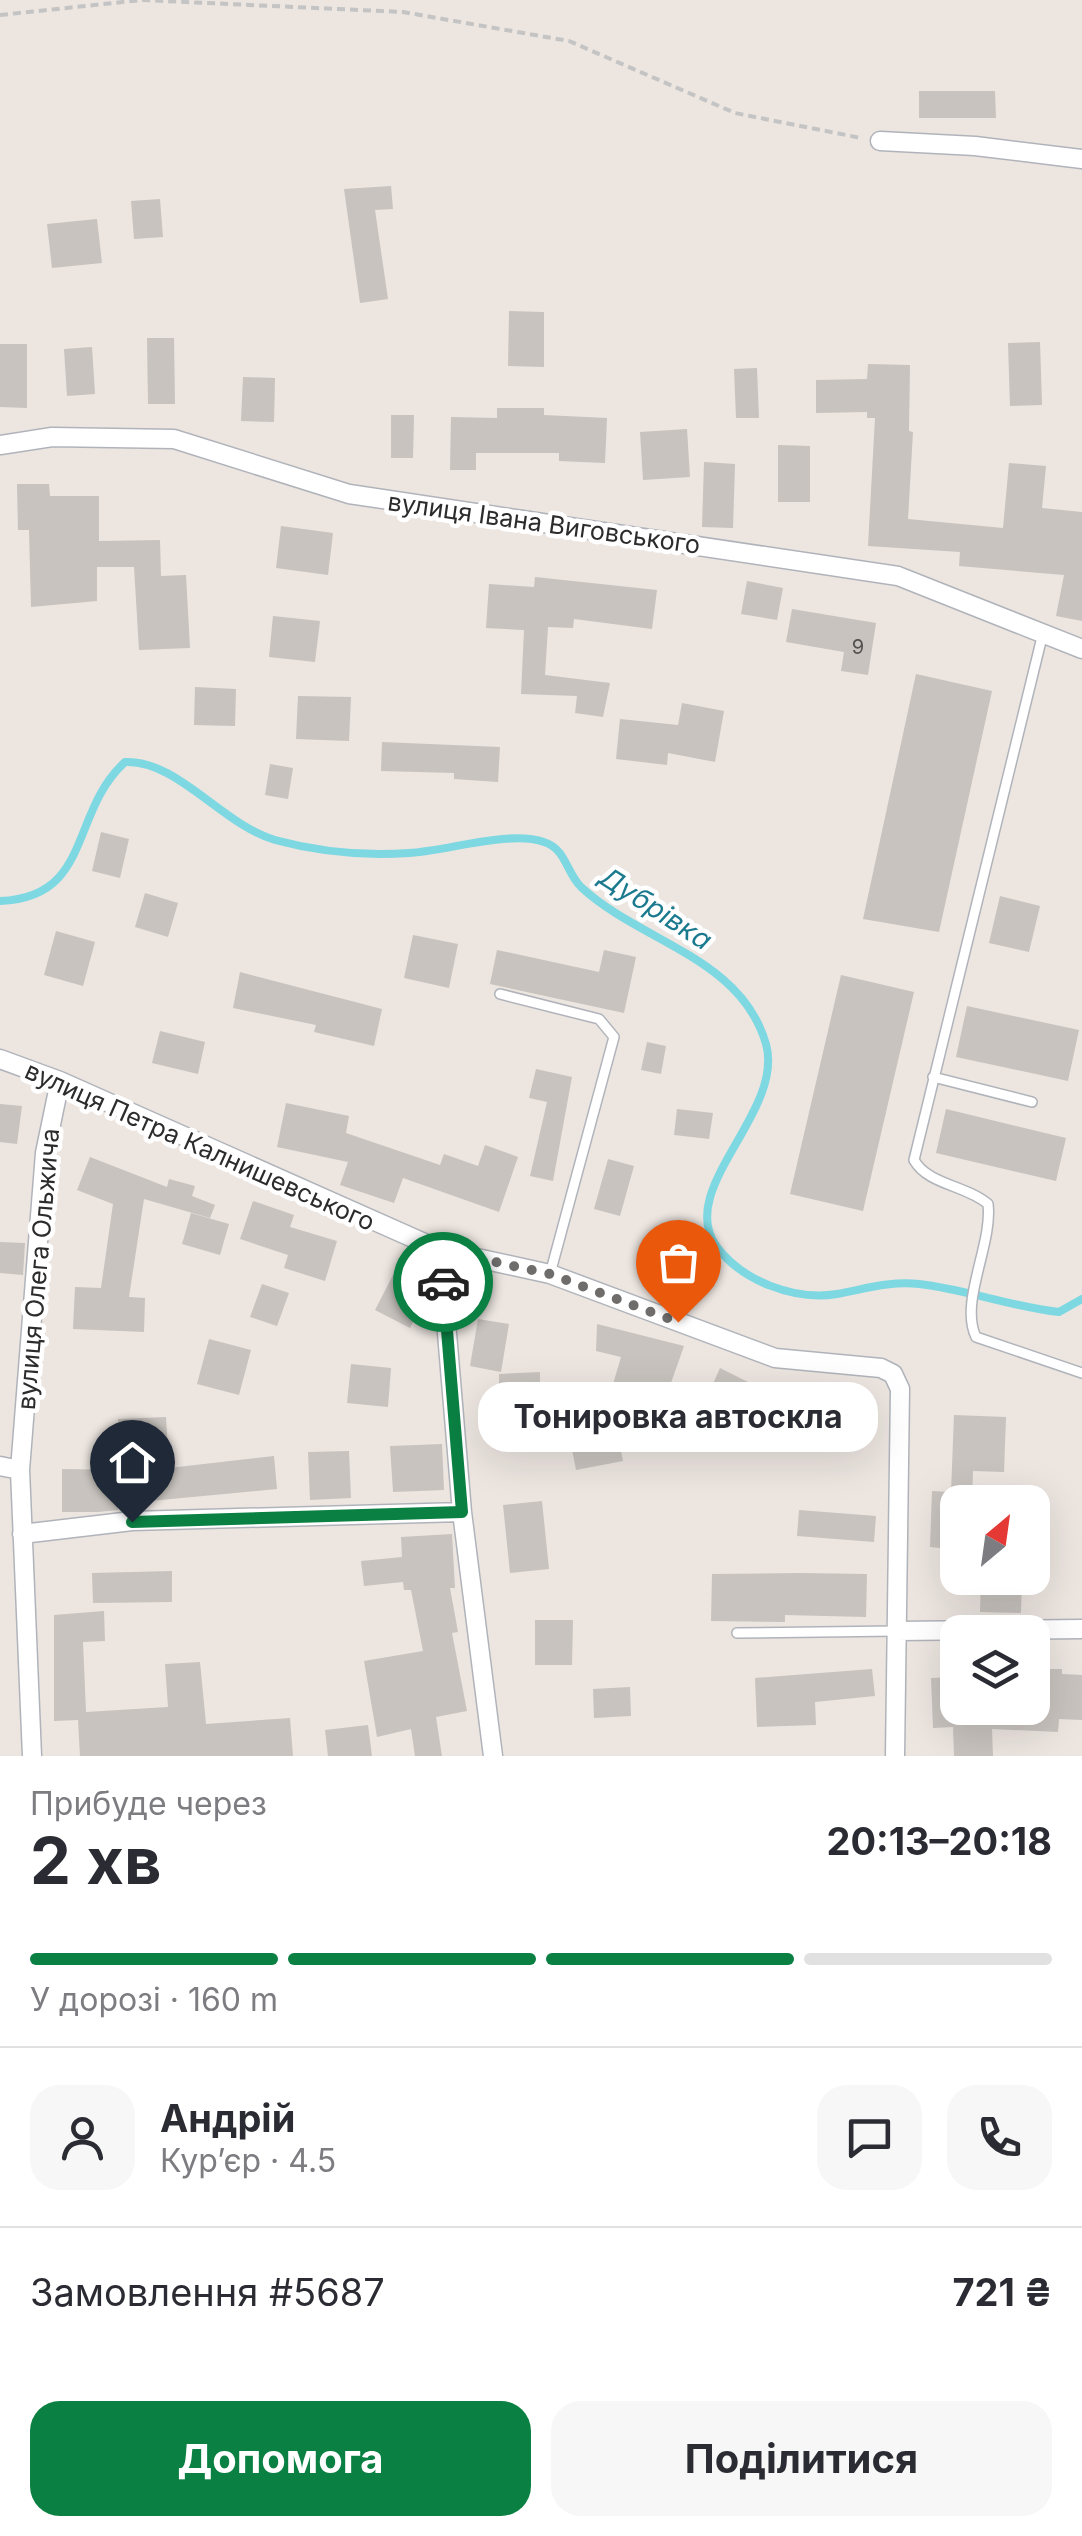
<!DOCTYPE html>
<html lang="uk">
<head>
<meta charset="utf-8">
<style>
  :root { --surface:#fff; --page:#f7f7f7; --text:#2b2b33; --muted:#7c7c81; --line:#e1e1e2; --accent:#0b8043 }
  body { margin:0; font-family:Inter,sans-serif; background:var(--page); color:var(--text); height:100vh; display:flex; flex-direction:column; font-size:38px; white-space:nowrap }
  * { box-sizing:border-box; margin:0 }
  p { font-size:32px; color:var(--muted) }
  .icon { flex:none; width:55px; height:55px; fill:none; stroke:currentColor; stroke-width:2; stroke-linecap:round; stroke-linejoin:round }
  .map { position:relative; height:1756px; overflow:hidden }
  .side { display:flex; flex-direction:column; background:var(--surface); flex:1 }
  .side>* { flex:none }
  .needle { width:65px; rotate:29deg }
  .fabs { position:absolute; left:940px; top:1485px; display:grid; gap:20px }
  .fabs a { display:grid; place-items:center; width:110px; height:110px; border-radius:20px; background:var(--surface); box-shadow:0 10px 40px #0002; font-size:50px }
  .pin { position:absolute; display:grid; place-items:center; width:85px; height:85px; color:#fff; margin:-102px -42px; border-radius:50% 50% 50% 0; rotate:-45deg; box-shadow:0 0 10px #0007 }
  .pin .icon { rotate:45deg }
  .courier { position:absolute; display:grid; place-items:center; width:100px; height:100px; margin:-50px; border:8px solid #0b8043; border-radius:50%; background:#fff; color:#222; box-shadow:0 2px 12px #0007 }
  .bubble { position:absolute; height:70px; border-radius:30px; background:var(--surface); box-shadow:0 10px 40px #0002; font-size:32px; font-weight:700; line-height:70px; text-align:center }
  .head em { font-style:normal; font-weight:700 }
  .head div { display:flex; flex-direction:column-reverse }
  .head { display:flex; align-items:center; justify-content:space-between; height:170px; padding:0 30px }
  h1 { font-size:65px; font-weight:700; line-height:75px }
  .bar { display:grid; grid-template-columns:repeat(4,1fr); gap:15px 10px; align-content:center; height:120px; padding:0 30px }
  .bar i { height:12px; border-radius:8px; background:var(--line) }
  .bar .on { background:var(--accent) }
  .bar p { grid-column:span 4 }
  .line { display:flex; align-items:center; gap:25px; padding:0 30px; border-top:2px solid var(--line) }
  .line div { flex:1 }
  .round { display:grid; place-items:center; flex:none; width:105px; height:105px; border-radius:30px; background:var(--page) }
  .cta { display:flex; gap:20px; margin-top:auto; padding:20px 30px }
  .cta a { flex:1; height:115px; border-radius:30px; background:var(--accent); color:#fff; font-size:40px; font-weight:700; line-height:115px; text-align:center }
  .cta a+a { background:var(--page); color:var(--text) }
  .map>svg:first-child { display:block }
</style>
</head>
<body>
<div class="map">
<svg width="1082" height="1756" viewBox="0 0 1082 1756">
  <rect width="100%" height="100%" fill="#ece5e0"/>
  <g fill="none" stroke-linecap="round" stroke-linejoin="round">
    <path stroke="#7ed8e2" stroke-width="8" d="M 0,901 C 93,897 69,813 125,762 C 176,759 223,825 275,840 C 319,852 364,856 409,853 C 447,851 509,830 544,842 C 566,849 566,872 581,887 C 640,942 741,957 766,1044 C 785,1113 674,1189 717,1247 C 742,1281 795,1301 837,1294 C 865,1289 889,1281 919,1284 C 965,1289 1012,1307 1059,1312 L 1082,1299"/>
  </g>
  <path fill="#c8c3be" d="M 919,91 L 995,91 L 996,118 L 919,118 Z
    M 391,186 L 393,209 L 375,210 L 388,299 L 360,303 L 344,189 Z
    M 160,199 L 163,237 L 134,239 L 131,201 Z
    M 97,219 L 102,263 L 52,268 L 47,224 Z
    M 509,311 L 544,312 L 544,367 L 508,366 Z
    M 147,338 L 174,338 L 175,404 L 148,404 Z
    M 1040,342 L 1042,405 L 1010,406 L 1008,343 Z
    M 0,344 L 27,344 L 27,408 L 0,407 Z
    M 92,347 L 95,394 L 67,396 L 64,349 Z
    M 868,364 L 910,365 L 909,431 L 913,432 L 908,519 L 1003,528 L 1009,463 L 1046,466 L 1042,508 L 1082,512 L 1082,621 L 1056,616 L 1064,575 L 959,566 L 960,552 L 868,546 L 875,418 L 867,418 L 867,412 L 816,413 L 816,380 L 867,379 Z
    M 757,368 L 759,418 L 736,418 L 734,369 Z
    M 243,377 L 275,378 L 274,422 L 241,421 Z
    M 497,408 L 544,408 L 544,415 L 607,418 L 605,463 L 559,461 L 559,453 L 476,453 L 476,470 L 450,470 L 451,417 L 497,418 Z
    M 391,415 L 414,415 L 413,458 L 391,458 Z
    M 687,429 L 690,477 L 643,480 L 640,432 Z
    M 778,445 L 810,446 L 810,502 L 778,502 Z
    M 704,462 L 735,464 L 733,528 L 702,527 Z
    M 17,484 L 49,484 L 50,496 L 99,496 L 99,541 L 160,540 L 161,576 L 186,575 L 190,648 L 139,650 L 134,567 L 97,567 L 97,601 L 31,607 L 29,530 L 18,530 Z
    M 281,526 L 333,533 L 328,575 L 276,568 Z
    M 535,577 L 657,590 L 652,629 L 574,619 L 573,628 L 548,627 L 545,675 L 610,683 L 603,717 L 575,713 L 577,696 L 521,694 L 524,630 L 486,628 L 489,584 L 534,587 Z
    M 747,581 L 783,588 L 777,620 L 741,614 Z
    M 792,609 L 876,623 L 868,675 L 841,671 L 844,652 L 786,642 Z
    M 273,616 L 320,621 L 315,662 L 269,657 Z
    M 916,674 L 992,691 L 939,932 L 863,919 Z
    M 195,687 L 236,689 L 235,726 L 194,725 Z
    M 298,696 L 351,697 L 349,741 L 296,739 Z
    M 682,703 L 724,711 L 715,762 L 668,753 L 667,765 L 616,759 L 620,719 L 678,725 Z
    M 382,742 L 500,747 L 498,782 L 454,779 L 454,773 L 381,771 Z
    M 270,764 L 293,768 L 288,799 L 265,795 Z
    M 101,832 L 129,839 L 120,878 L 92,871 Z
    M 145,893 L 178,903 L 168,937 L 135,927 Z
    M 1000,896 L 1040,906 L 1029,952 L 989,943 Z
    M 56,931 L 95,942 L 83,986 L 44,975 Z
    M 413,935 L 458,944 L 449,988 L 404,978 Z
    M 497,950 L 599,972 L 604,950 L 636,957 L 624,1013 L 490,984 Z
    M 240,972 L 382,1009 L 374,1046 L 314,1032 L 316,1025 L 233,1008 Z
    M 841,975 L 914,992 L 863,1211 L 790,1194 Z
    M 967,1006 L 1079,1030 L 1068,1081 L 956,1057 Z
    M 160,1031 L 205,1042 L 198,1074 L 152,1063 Z
    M 647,1042 L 666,1046 L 661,1074 L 641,1070 Z
    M 536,1069 L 572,1077 L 553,1181 L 530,1176 L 547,1102 L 529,1098 Z
    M 286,1103 L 349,1116 L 346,1133 L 440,1165 L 444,1154 L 478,1166 L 485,1145 L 518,1157 L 499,1212 L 403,1178 L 394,1203 L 340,1185 L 348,1162 L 277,1147 Z
    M 0,1104 L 22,1106 L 17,1144 L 0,1142 Z
    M 677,1109 L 713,1113 L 709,1139 L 674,1135 Z
    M 946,1109 L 1066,1138 L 1056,1181 L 936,1153 Z
    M 90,1157 L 167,1187 L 169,1179 L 195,1186 L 192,1196 L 215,1205 L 210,1218 L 144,1199 L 129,1297 L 145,1298 L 144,1332 L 73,1329 L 75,1287 L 101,1288 L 113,1204 L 77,1190 Z
    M 608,1159 L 634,1166 L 620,1216 L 594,1209 Z
    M 253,1201 L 294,1215 L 290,1227 L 337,1241 L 325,1281 L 284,1268 L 288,1255 L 240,1239 Z
    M 191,1213 L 229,1224 L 220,1255 L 182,1244 Z
    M 0,1242 L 25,1243 L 23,1275 L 0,1273 Z
    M 662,1258 L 707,1271 L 699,1302 L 653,1289 Z
    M 393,1275 L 427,1293 L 410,1328 L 375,1310 Z
    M 262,1284 L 289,1293 L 277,1326 L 250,1317 Z
    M 478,1319 L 509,1324 L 501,1372 L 470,1366 Z
    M 597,1324 L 684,1346 L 665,1400 L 613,1384 L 621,1357 L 596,1351 Z
    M 209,1339 L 251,1350 L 239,1395 L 197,1384 Z
    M 351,1364 L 391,1368 L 388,1407 L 347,1403 Z
    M 720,1368 L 748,1382 L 743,1392 L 766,1403 L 747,1443 L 717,1428 L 722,1417 L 702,1408 Z
    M 540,1372 L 540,1398 L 499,1400 L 499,1374 Z
    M 807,1400 L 864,1401 L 863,1448 L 806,1447 Z
    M 954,1415 L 1006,1417 L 1004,1472 L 973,1471 L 972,1502 L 958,1502 L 958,1550 L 930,1547 L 932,1491 L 951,1492 Z
    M 166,1417 L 169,1468 L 274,1456 L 277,1489 L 118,1504 L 118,1510 L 98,1512 L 62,1512 L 62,1469 L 120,1470 L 118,1419 Z
    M 615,1419 L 623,1461 L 576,1470 L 568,1428 Z
    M 442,1444 L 444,1490 L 393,1492 L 390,1446 Z
    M 349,1451 L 351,1498 L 310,1500 L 308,1452 Z
    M 542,1501 L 549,1569 L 510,1573 L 503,1505 Z
    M 799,1510 L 876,1516 L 874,1542 L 797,1536 Z
    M 452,1534 L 455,1588 L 450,1588 L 458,1632 L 452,1633 L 467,1711 L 436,1717 L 442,1756 L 415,1756 L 411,1729 L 377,1737 L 364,1661 L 423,1651 L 411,1590 L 404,1590 L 403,1582 L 364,1586 L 361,1561 L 402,1557 L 401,1537 Z
    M 172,1571 L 172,1602 L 93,1603 L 92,1573 Z
    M 799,1573 L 867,1574 L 866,1617 L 785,1615 L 785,1622 L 711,1621 L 712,1574 Z
    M 981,1578 L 1022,1578 L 1021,1613 L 980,1612 Z
    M 104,1611 L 105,1641 L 83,1642 L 86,1712 L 168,1707 L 165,1664 L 200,1662 L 206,1724 L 290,1718 L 293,1756 L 80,1756 L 78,1720 L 54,1721 L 54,1615 Z
    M 535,1620 L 573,1620 L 572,1665 L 535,1665 Z
    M 872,1669 L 875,1696 L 815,1702 L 816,1725 L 757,1727 L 755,1678 Z
    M 1032,1669 L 1062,1669 L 1062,1674 L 1082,1675 L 1082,1720 L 1059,1719 L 1058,1732 L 992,1729 L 993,1756 L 954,1756 L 953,1727 L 933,1728 L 931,1678 L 958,1677 L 958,1708 L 1032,1708 Z
    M 630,1687 L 631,1716 L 594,1718 L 593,1689 Z
    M 368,1725 L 372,1756 L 328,1756 L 325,1730 Z"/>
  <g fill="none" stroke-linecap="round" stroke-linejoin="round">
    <g stroke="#b0b4ba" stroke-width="12">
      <path id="service" d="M 1043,633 L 914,1160 C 928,1185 966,1185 988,1204 C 993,1244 959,1302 976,1337 L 1082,1373
        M 500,994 L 599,1019 L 614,1037 L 550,1274
        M 933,1077 L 1032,1102
        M 737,1633 L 896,1631"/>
    </g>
    <g stroke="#b0b4ba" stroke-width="21">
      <path id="minor" d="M 880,141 L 975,146 L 1082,159
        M 0,445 L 52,437 L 174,439 L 349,494 L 898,576 L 1082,649
        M 0,1059 L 60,1081 L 440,1250 L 550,1274 L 775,1358 L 881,1368 L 893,1374 L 900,1389 L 895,1756
        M 440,1250 L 462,1512 L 493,1756
        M 0,1466 L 20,1470
        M 22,1534 L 132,1521 L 462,1512
        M 896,1631 L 1082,1629
        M 32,1756 L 20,1470 L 45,1153 L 60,1081"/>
    </g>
    <path stroke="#c4c4c4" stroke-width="4" stroke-dasharray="8 5" stroke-linecap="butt" d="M 0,15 L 142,0 L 403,12 L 569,41 L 735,113 L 861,138"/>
    <use href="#service" stroke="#fff" stroke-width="9"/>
    <use href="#minor" stroke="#fff" stroke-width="18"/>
  </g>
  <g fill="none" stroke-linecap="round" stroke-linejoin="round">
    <path stroke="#6f6d6b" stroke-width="10" stroke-dasharray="0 18" d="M 443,1282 L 440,1250 L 550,1274 L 678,1322"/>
    <path stroke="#0b8043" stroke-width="12" d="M 132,1522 L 462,1512 L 443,1282"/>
  </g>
  <g text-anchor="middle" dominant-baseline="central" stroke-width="9" stroke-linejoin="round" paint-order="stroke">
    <g font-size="20" fill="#535250">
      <text x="858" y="647">9</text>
    </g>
    <g font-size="25" fill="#2c2c2c" stroke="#fff">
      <text transform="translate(544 523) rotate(8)">вулиця Івана Виговського</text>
      <text transform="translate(200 1146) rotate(24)">вулиця Петра Калнишевського</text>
      <text transform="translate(38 1269) rotate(-85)">вулиця Олега Ольжича</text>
    </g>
    <g font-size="28" font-style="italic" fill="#1c7a8f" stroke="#fff">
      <text transform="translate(656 908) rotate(33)">Дубрівка</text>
    </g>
  </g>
</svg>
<div class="fabs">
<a><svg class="needle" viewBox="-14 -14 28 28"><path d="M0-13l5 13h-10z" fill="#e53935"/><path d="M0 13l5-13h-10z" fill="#7c7c81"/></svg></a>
<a><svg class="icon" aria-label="layers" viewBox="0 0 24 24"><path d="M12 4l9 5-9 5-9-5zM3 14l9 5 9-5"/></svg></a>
</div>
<div class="pin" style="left:678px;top:1322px;background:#ea580c"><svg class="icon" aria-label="bag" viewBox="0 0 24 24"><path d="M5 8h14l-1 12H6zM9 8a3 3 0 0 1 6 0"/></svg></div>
<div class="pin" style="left:132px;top:1522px;background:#1f2937"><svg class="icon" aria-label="home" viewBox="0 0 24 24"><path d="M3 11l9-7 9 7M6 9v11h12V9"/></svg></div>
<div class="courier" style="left:443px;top:1282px"><svg class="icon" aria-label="car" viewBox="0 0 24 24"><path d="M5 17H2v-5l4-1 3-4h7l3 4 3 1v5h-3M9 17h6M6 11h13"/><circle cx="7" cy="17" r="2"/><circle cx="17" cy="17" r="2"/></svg></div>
<div class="bubble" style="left:478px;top:1382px;width:400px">Тонировка автоскла</div>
</div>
<section class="side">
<div class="head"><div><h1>2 хв</h1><p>Прибуде через</p></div><em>20:13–20:18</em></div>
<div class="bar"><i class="on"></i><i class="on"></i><i class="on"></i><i></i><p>У дорозі · 160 m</p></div>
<div class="line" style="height:180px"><a class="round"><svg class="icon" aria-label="person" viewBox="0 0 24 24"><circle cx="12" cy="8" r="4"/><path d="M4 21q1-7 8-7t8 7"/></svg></a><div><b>Андрій</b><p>Кур’єр · 4.5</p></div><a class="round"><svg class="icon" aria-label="chat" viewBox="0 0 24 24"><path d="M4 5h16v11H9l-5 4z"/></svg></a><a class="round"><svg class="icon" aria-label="phone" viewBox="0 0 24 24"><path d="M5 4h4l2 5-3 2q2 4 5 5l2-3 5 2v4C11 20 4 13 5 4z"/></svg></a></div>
<div class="line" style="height:130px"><div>Замовлення #5687</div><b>721 ₴</b></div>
<div class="cta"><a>Допомога</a><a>Поділитися</a></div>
</section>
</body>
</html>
